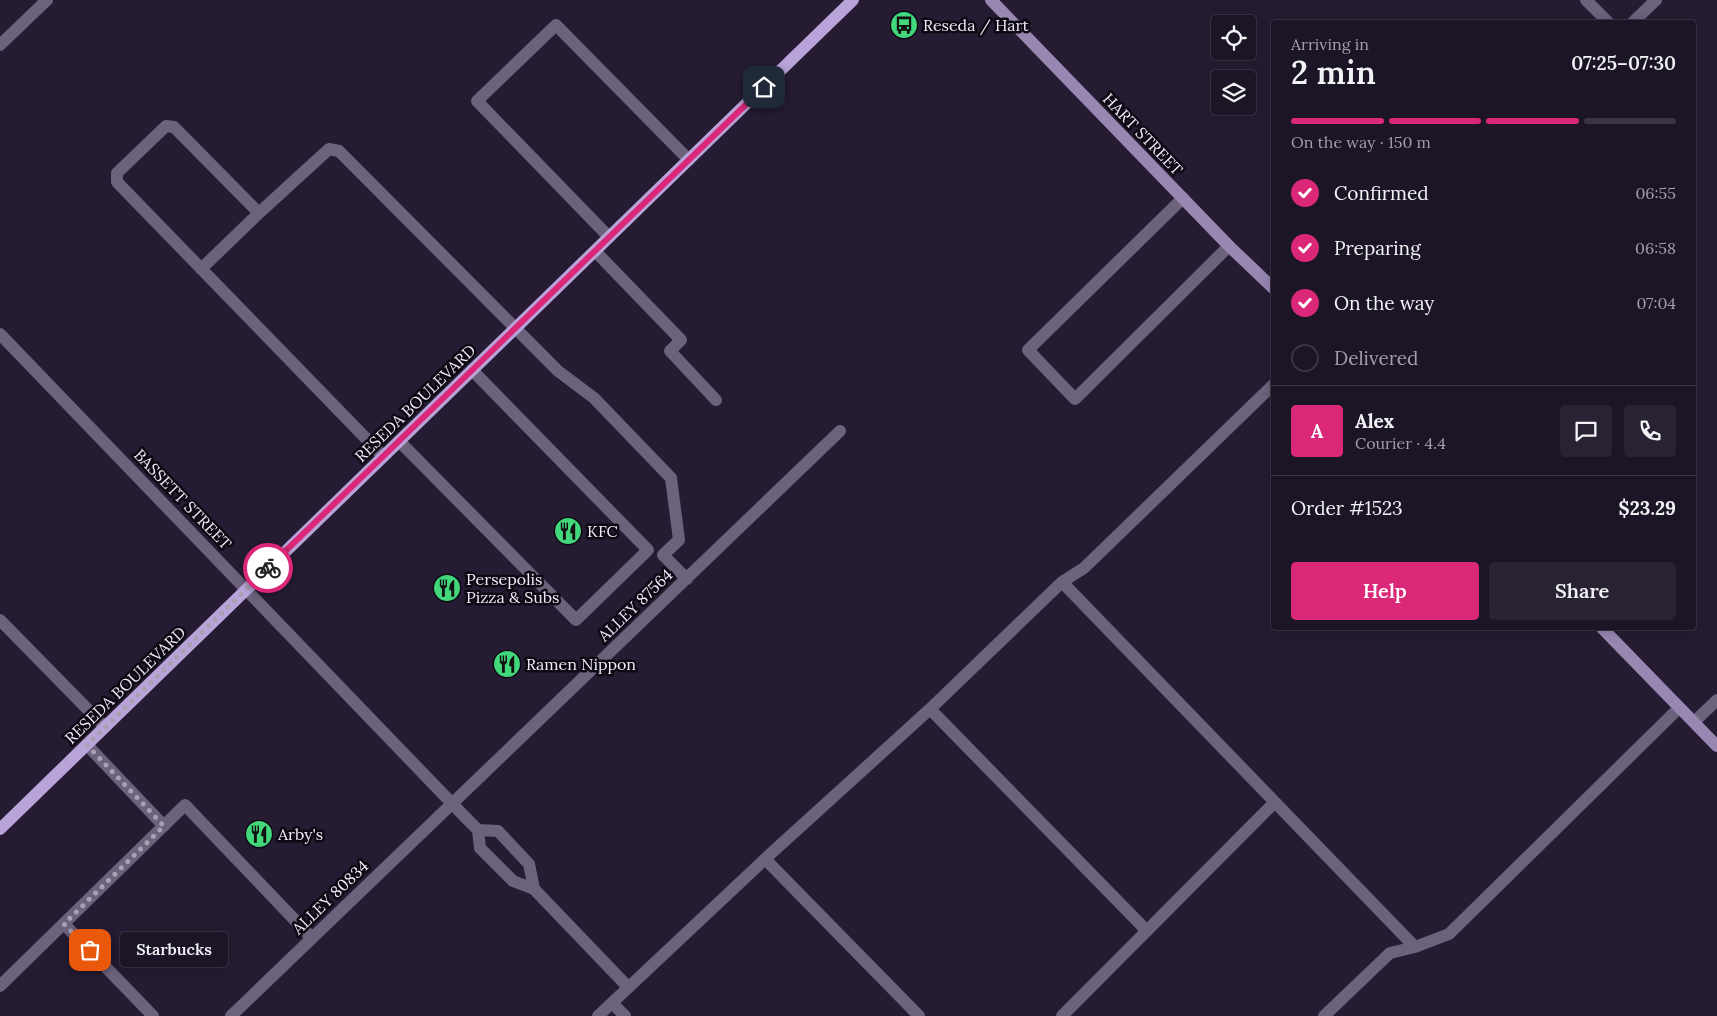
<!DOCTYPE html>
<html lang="en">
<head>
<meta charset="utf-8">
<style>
  :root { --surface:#1c1526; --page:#292232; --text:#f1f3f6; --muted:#a09fa7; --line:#3a3443; --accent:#db2777 }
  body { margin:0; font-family:Lora,serif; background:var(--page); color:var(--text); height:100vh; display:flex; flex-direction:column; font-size:19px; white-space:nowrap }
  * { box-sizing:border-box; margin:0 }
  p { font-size:16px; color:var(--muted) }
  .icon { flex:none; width:28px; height:28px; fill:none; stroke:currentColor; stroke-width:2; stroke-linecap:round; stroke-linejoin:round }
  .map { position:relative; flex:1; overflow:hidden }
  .side { position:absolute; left:1271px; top:20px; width:425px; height:610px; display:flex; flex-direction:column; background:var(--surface); border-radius:5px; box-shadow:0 2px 12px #0003,0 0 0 1px var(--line) }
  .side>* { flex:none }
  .buttons { position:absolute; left:1211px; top:15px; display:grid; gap:10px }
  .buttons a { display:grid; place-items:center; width:45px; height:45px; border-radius:5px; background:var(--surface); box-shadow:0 2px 12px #0003,0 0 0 1px var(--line); font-size:25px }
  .pin { position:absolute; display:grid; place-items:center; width:42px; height:42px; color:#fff; margin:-21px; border-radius:10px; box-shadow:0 2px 8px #0006 }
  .courier { position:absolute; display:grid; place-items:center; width:50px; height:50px; margin:-25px; border:4px solid #db2777; border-radius:50%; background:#fff; color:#222; box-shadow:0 1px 6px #0007 }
  .bubble { position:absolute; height:35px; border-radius:5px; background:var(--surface); box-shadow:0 2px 12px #0003,0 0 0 1px var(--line); font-size:16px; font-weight:600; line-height:35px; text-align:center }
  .summary em { font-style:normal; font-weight:600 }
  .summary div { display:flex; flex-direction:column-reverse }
  .summary { display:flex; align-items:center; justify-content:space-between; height:85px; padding:0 20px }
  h1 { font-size:32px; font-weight:600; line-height:38px }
  .bar { display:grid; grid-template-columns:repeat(4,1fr); gap:8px 5px; align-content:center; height:60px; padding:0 20px }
  .bar i { height:6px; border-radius:4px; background:var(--line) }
  .bar .current { background:var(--accent) }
  .bar p { grid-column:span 4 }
  .line { display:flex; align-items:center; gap:12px; padding:0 20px; border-top:1px solid var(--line) }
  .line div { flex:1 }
  .round { display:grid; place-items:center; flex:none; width:52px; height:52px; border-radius:5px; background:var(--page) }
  ol { padding:0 20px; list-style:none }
  li { display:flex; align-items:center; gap:15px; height:55px }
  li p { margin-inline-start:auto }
  li .icon { padding:5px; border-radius:50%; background:var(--accent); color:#fff; stroke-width:4 }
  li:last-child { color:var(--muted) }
  li i { width:28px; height:28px; border:2px solid var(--line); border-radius:50% }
  .button { display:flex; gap:10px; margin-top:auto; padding:10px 20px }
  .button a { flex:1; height:58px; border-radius:5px; background:var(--accent); color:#fff; font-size:20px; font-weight:600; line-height:58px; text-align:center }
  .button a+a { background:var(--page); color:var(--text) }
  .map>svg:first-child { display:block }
</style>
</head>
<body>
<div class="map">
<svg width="1717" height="1016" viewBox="0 0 1717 1016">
  <rect width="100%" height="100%" fill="#251c33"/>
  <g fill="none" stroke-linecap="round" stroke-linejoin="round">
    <path stroke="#6c627c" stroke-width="12" d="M 1586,0 L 1608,22
      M 1183,198 L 1028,350 L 1075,399 L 1229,246
      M 609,237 L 477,101 L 556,25 L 689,160
      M 595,251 L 681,340 L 670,351 L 716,400
      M 201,269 L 259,213
      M 399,441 L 576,620 L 648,550 L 472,370
      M 383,456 L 117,182 L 117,173 L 166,126 L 174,127 L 259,213 L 329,149 L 339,151 L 558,371 L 594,398 L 671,478 L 679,540 L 663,555 L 687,579
      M 1062,582 L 1415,947
      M 0,620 L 105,727
      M 930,709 L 1147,931
      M 87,745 L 164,826
      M 466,818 L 478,830 L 480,848 L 513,881 L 534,889 L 628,987
      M 478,830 L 498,831 L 529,864 L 534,889
      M 765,859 L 919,1016
      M 64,924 L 153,1016
      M 0,986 L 185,805 L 311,937
      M 612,1003 L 625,1016
      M 231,1016 L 840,431
      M 598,1016 L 765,859 L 930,709 L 1062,582 L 1084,568 L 1274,384
      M 1062,1016 L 1274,803
      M 1324,1016 L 1390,953 L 1415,947 L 1449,934 L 1679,708"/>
    <path stroke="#6c627c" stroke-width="12" d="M 1633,22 L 1656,0
      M 0,45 L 47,0
      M 0,334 L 466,818
      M 1694,722 L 1717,700"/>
    <path stroke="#9787b1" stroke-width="12" d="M 991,0 L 1229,246 L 1274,289
      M 1602,628 L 1717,746"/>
    <path stroke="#b8a4d9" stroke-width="12" d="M 0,829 L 853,0"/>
  </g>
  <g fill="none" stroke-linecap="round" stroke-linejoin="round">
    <path stroke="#a8a1b4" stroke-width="5" stroke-dasharray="0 9" d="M 90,950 L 64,924 L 164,826 L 87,745 L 268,568"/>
    <path stroke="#db2777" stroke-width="6" d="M 268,568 L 764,87"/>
  </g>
  <defs>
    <g id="bus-disc" transform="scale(1.4375)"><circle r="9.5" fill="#42d77b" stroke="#0d0913"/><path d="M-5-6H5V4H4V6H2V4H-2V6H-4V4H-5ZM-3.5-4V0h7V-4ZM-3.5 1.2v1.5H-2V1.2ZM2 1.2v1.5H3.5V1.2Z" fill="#111"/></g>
    <g id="restaurant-disc" transform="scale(1.4375)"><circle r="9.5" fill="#42d77b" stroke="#0d0913"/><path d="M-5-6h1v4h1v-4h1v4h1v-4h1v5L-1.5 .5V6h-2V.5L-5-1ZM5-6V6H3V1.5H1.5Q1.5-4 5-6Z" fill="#111"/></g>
  </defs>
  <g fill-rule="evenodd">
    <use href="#bus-disc" x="904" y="25"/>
    <use href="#restaurant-disc" x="568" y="531"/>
    <use href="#restaurant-disc" x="447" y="588"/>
    <use href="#restaurant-disc" x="507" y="664"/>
    <use href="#restaurant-disc" x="259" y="834"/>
  </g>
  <g text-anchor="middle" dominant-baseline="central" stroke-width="5" stroke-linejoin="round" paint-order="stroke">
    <g font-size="16" fill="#efe9f9" stroke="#0d0913" text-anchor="start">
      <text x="923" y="25">Reseda / Hart</text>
      <text x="587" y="531">KFC</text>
      <text x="466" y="579">Persepolis<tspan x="466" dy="18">Pizza &amp; Subs</tspan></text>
      <text x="526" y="664">Ramen Nippon</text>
      <text x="278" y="834">Arby's</text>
    </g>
    <g font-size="16" fill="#efe9f9" stroke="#0d0913">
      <text transform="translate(1143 134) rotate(46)">HART STREET</text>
      <text transform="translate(415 403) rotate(-44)">RESEDA BOULEVARD</text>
      <text transform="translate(183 499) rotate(46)">BASSETT STREET</text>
      <text transform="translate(635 605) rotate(-44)">ALLEY 87564</text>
      <text transform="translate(125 685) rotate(-44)">RESEDA BOULEVARD</text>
      <text transform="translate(330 897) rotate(-44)">ALLEY 80834</text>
    </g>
  </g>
</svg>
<div class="buttons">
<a><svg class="icon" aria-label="locate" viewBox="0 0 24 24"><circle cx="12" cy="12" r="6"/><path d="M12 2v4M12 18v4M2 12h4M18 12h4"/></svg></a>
<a><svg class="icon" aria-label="layers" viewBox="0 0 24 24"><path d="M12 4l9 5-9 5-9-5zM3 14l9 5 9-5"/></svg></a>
</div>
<div class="pin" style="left:90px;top:950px;background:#ea580c"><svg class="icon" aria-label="bag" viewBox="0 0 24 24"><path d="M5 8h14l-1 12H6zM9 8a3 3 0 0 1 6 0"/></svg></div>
<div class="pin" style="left:764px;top:87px;background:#1f2937"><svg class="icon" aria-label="home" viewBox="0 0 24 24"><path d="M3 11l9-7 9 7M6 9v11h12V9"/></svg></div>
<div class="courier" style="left:268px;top:568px"><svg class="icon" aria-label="bike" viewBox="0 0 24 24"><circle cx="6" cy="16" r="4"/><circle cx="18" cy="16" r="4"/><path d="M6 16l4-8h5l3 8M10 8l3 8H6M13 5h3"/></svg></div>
<div class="bubble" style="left:120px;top:932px;width:108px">Starbucks</div>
<section class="side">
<div class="summary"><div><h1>2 min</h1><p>Arriving in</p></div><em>07:25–07:30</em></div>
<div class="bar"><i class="current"></i><i class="current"></i><i class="current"></i><i></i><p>On the way · 150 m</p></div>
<ol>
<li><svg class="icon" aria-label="check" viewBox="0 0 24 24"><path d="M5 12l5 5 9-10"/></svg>Confirmed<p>06:55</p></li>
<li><svg class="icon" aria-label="check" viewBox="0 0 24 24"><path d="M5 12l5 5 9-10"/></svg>Preparing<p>06:58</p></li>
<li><svg class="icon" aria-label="check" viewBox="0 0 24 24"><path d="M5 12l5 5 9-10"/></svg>On the way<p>07:04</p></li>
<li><i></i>Delivered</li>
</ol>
<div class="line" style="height:90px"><b class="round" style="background:var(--accent);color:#fff">A</b><div><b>Alex</b><p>Courier · 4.4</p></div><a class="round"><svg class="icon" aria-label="chat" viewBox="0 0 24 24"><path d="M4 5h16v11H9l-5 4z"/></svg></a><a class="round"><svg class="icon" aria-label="phone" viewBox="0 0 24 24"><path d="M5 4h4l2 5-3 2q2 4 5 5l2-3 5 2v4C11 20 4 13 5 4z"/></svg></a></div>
<div class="line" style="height:65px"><div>Order #1523</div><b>$23.29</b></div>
<div class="button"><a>Help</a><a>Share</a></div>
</section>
</div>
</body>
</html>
